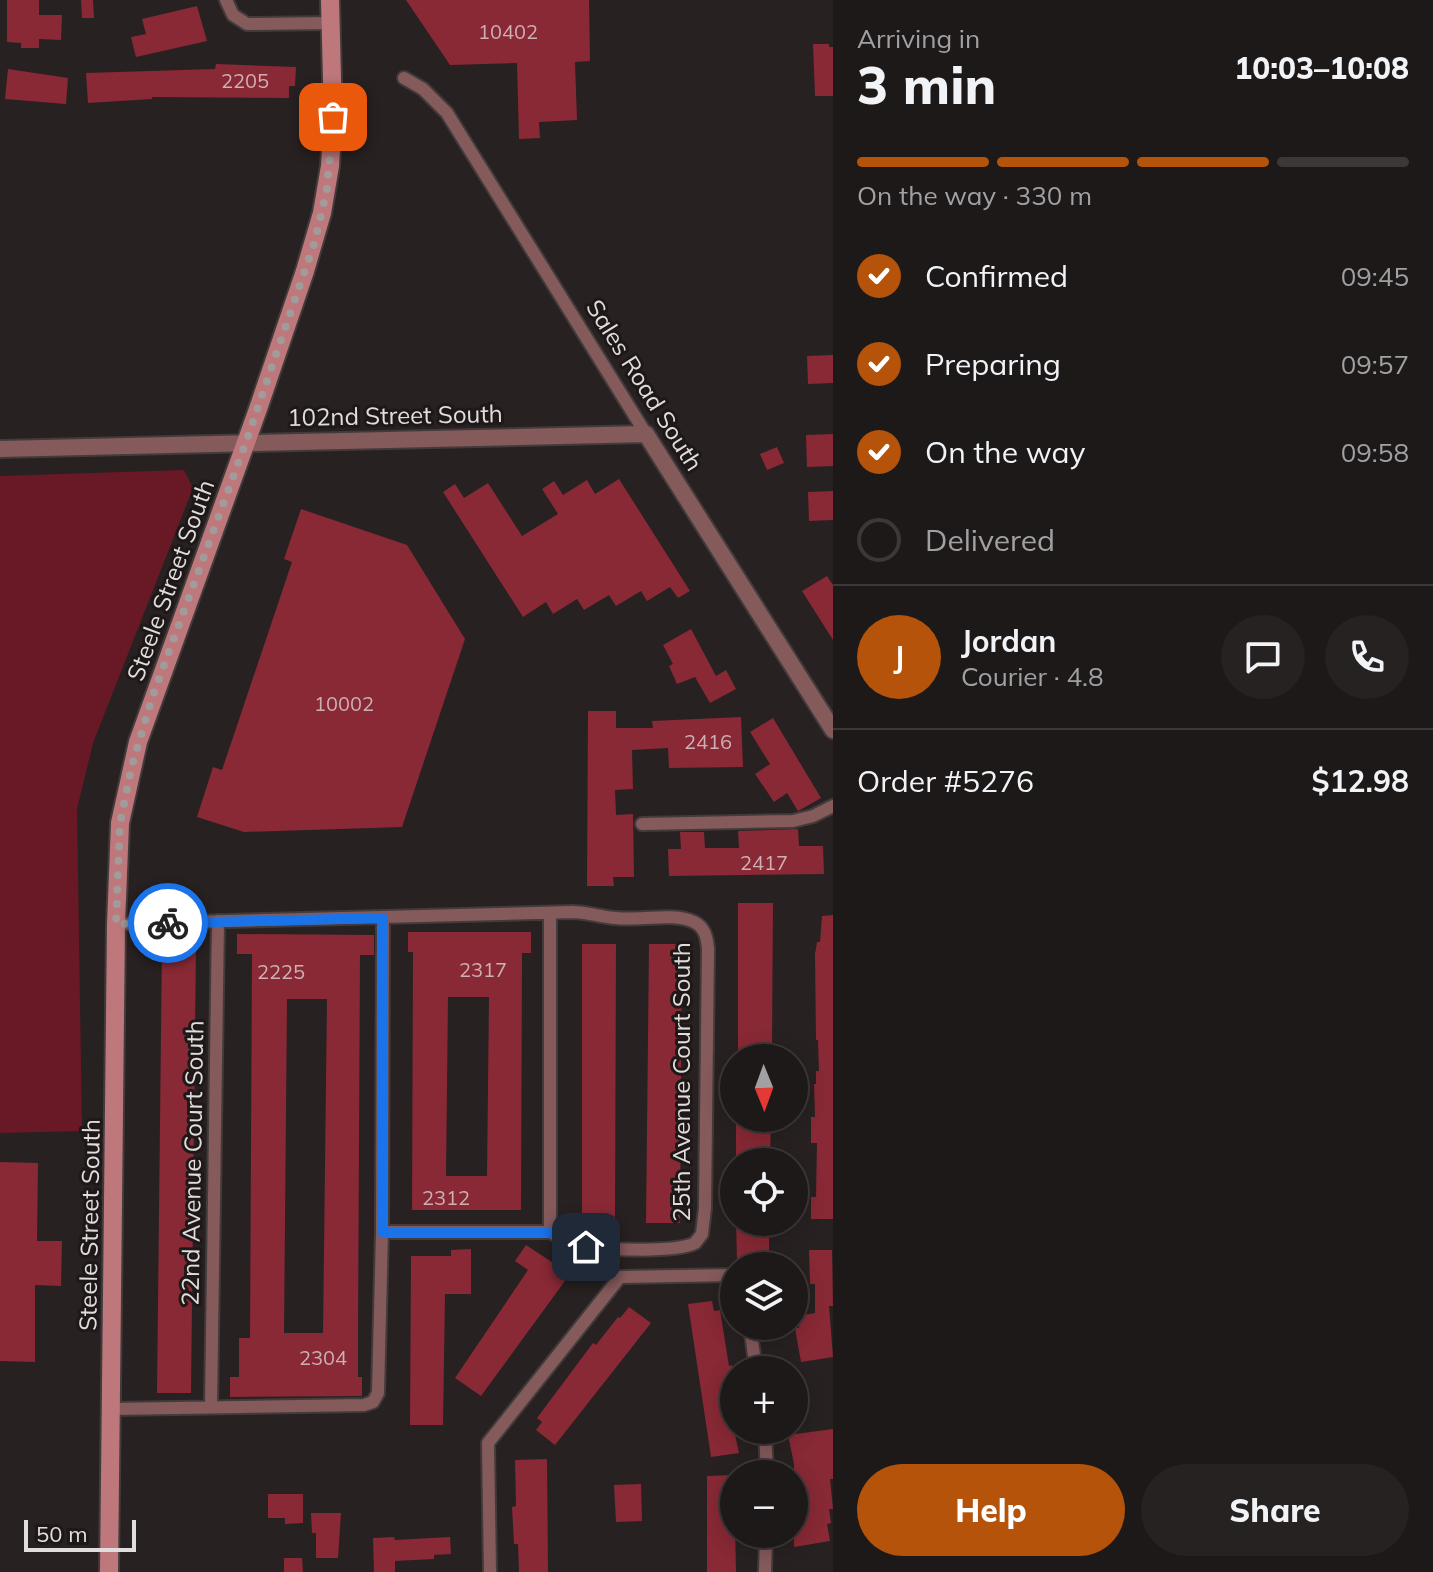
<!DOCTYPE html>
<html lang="en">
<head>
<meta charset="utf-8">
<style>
  :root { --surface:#1e1919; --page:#262222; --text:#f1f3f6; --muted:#a1a0a2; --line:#3c3838; --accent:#b45309 }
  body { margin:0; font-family:Mulish,sans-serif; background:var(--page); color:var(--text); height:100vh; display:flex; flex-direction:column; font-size:30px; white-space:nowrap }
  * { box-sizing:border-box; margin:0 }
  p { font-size:26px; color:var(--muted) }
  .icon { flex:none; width:44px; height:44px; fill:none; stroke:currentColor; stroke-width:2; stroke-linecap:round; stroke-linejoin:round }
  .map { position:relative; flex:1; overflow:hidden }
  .drawer { display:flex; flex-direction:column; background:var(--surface); width:600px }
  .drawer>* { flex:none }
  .needle { width:52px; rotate:179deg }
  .fabs { position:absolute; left:720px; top:1044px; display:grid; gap:16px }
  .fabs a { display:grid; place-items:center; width:88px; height:88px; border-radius:50%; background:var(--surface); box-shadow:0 4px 20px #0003,0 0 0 2px var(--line); font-size:40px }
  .scale { position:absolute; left:24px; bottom:20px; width:112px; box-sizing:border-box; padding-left:8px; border:4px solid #e2dddd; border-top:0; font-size:22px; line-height:28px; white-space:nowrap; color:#e2dddd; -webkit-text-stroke:6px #1e1818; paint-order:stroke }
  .pin { position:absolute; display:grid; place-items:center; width:68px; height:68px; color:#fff; margin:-34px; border-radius:16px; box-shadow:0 4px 12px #0006 }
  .courier { position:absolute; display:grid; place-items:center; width:80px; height:80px; margin:-40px; border:6px solid #1a73e8; border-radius:50%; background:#fff; color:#222; box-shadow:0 2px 10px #0007 }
  .head em { font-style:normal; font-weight:800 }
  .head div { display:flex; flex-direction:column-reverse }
  .head { display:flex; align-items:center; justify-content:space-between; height:136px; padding:0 24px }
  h1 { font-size:52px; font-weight:800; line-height:60px }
  .bar { display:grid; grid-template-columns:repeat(4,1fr); gap:12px 8px; align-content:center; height:96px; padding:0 24px }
  .bar i { height:10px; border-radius:6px; background:var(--line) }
  .bar .current { background:var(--accent) }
  .bar p { grid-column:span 4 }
  .line { display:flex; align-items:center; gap:20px; padding:0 24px; border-top:2px solid var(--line) }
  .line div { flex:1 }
  .round { display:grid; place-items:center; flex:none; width:84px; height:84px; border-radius:42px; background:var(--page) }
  ol { padding:0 24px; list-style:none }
  li { display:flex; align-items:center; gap:24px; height:88px }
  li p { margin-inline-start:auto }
  li .icon { padding:8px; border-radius:50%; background:var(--accent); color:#fff; stroke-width:4 }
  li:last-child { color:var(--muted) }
  li i { width:44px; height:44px; border:4px solid var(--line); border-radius:50% }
  .button { display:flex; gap:16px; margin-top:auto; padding:16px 24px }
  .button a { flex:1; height:92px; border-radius:48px; background:var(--accent); color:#fff; font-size:32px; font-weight:800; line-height:92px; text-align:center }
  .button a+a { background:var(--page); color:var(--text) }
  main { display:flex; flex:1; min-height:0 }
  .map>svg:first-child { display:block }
</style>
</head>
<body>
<main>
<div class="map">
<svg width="833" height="1572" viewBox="0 0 833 1572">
  <rect width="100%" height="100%" fill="#282121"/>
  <path fill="#691925" d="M 184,470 L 193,488 L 93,743 L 77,809 L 82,1131 L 0,1133 L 0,476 Z"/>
  <path fill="#882935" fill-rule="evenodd" d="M 7,0 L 39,0 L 39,15 L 62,15 L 61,40 L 39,39 L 39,48 L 21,48 L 21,43 L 7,42 Z
    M 81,0 L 93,0 L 94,18 L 82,18 Z
    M 406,0 L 589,0 L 590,61 L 575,62 L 577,120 L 539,122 L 540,138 L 519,139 L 517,63 L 450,65 Z
    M 197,6 L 207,41 L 136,57 L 131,37 L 146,34 L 142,19 Z
    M 813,44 L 829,44 L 829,47 L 833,47 L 833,96 L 815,96 Z
    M 216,64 L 296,67 L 295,86 L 289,86 L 289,98 L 152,97 L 152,99 L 88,103 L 86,73 L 215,69 Z
    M 8,69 L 68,78 L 66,104 L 5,99 Z
    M 833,355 L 833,383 L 808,384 L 807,356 Z
    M 833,434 L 833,466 L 807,467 L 806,435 Z
    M 777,447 L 784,463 L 767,470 L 760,454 Z
    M 619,479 L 690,591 L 678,598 L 670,587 L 647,601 L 641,591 L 616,606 L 609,595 L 584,610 L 577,599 L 553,614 L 546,602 L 523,617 L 443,492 L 455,484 L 464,498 L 488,483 L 522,536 L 558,514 L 542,489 L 554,481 L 563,495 L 587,480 L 595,494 Z
    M 833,491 L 833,520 L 809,521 L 808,492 Z
    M 301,509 L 407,545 L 465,639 L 402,827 L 244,832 L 197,817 L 213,767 L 222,770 L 292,562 L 284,559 Z
    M 827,576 L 833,585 L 833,640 L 802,591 Z
    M 691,629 L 716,676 L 726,670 L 736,689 L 710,703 L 695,677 L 677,684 L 669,666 L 673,664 L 663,645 Z
    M 588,711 L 616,711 L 616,728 L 653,728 L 652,721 L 741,717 L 743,767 L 669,768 L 668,748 L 632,750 L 633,789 L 615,790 L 616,815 L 633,814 L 634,877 L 613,877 L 614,886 L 587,886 Z
    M 773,718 L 821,798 L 800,810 L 798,811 L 787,793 L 774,802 L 755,774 L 770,764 L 750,732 Z
    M 798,829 L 799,846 L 823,846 L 824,874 L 669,876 L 668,849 L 681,849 L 680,832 L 704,832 L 705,848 L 739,848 L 738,831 Z
    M 738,903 L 773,903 L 772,1046 L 766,1046 L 766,1058 L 738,1058 Z
    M 833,915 L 833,1219 L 811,1219 L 811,1197 L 816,1197 L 817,1143 L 811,1143 L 811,1117 L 815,1117 L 814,1084 L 816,1084 L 816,1071 L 819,1071 L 818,1040 L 816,1040 L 815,954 L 817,942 L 820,942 L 822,916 Z
    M 408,932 L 531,932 L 531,953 L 522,953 L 521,1210 L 412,1210 L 413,952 L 408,952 ZM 448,997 L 489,997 L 487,1176 L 446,1176 Z
    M 237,934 L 374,935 L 374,955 L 360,955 L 358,1334 L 358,1377 L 362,1377 L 362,1396 L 230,1397 L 230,1377 L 239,1377 L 239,1338 L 250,1338 L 252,954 L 237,954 ZM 287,999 L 327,999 L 323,1333 L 284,1333 Z
    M 162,943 L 196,943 L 191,1393 L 157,1393 Z
    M 582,944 L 616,944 L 615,1222 L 582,1222 Z
    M 649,944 L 682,944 L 680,1223 L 646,1223 Z
    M 736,1118 L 771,1118 L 770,1162 L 736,1162 Z
    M 0,1162 L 38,1163 L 37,1241 L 62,1241 L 61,1286 L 35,1285 L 35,1362 L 0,1361 Z
    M 736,1222 L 769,1222 L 769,1260 L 737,1260 Z
    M 526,1245 L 570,1274 L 481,1396 L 455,1378 L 528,1270 L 515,1261 Z
    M 471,1249 L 471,1294 L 445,1294 L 443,1425 L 410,1425 L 411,1256 L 451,1256 L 451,1250 Z
    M 809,1250 L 832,1250 L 833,1306 L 829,1306 L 833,1357 L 801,1362 L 795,1328 L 799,1328 L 797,1316 L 815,1313 L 815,1284 L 810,1284 Z
    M 712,1301 L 714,1311 L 720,1310 L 729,1366 L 732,1365 L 734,1430 L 739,1453 L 711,1457 L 688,1304 Z
    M 629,1307 L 651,1323 L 555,1445 L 536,1430 L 542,1422 L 537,1418 L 593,1343 L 596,1345 L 618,1317 L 620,1318 Z
    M 833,1429 L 833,1479 L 830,1479 L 833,1509 L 829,1509 L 831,1523 L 827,1524 L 830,1541 L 794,1547 L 794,1464 L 788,1435 Z
    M 547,1459 L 548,1572 L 519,1572 L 518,1544 L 514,1544 L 512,1507 L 516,1506 L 515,1460 Z
    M 734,1475 L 736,1572 L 707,1572 L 707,1476 Z
    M 641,1484 L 642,1521 L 616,1522 L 614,1485 Z
    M 268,1494 L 303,1494 L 303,1523 L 285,1524 L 285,1518 L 268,1518 Z
    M 311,1513 L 341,1513 L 338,1558 L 316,1558 L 316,1533 L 312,1533 Z
    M 394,1537 L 395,1540 L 450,1537 L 451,1554 L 434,1555 L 434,1559 L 395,1561 L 395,1572 L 374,1572 L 373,1538 Z
    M 284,1558 L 302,1558 L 303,1572 L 284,1572 Z"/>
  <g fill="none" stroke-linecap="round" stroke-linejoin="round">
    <g stroke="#423b3b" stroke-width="16">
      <path id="minor" d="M 226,0 L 233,15 L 247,24 L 331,23
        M 404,78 L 423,89 L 447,113 L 646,434
        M 642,824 L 793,821 L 813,816 L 833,806
        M 116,924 L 572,912 C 587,912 601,917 616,918 C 638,921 674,912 694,922 C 705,927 707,938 708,949 L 705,1208 L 702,1234 L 695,1243 C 676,1253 600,1250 578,1245 C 567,1242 559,1237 550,1232 L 382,1232
        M 550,1232 L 550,913
        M 750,1326 L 756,1370
        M 211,1406 L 218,921
        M 111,1409 L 364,1405 L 373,1402 L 378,1393 L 382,1232 L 383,918
        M 765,1430 L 767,1474
        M 490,1572 L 488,1443 L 620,1277 L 734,1275
        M 765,1572 L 766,1534"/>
    </g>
    <g stroke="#423b3b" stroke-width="20">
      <path id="tertiary" d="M 0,449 L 646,434 L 833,730"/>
    </g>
    <g stroke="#423b3b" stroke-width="22">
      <path id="secondary" d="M 109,1572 L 116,924 L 120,823 L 138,742 L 258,409 L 305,271 L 322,213 L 330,166 L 333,117 L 330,0"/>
    </g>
    <use href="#minor" stroke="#855a5b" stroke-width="12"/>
    <use href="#tertiary" stroke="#855a5b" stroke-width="16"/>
    <use href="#secondary" stroke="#be787b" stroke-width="18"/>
  </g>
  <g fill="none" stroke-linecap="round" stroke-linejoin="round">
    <path stroke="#a19b9b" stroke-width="8" stroke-dasharray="0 14.4" d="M 168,923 L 116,924 L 120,823 L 132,765 L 153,695 L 246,442 L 315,241 L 327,189 L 333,117"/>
    <path stroke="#1a73e8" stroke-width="10" d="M 168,923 L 383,918 L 382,1232 L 550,1232 L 562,1239 L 586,1247"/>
  </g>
  <g text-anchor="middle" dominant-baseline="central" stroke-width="6" stroke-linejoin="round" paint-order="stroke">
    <g font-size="20" fill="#ccb0b3">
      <text x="508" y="31">10402</text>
      <text x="245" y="80">2205</text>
      <text x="344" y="703">10002</text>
      <text x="708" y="741">2416</text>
      <text x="764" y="862">2417</text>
      <text x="483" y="969">2317</text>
      <text x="281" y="971">2225</text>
      <text x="446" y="1197">2312</text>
      <text x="323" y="1357">2304</text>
    </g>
    <g font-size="24" fill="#e2dddd" stroke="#1e1818">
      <text transform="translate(645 385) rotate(58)">Sales Road South</text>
      <text transform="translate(395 415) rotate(-1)">102nd Street South</text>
      <text transform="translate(170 580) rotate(-70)">Steele Street South</text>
      <text transform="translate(681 1082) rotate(-90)">25th Avenue Court South</text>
      <text transform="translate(192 1163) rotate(-89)">22nd Avenue Court South</text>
      <text transform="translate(89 1225) rotate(-89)">Steele Street South</text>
    </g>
  </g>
</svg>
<div class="fabs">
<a><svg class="needle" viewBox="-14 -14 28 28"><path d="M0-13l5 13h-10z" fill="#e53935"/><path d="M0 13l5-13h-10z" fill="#a1a0a2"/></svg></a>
<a><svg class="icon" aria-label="locate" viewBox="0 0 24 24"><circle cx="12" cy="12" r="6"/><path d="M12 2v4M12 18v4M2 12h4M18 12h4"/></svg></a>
<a><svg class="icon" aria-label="layers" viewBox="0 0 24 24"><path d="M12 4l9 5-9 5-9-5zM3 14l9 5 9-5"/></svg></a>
<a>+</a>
<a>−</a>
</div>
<div class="scale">50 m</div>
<div class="pin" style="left:333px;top:117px;background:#ea580c"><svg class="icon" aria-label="bag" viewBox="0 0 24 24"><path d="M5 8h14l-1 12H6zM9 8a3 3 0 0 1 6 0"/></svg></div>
<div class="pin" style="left:586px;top:1247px;background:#1f2937"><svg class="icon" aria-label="home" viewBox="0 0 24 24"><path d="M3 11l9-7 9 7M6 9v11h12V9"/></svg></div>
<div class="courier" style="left:168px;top:923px"><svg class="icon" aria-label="bike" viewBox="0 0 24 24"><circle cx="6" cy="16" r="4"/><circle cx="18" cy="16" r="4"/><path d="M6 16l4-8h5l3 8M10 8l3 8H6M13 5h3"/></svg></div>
</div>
<section class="drawer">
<div class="head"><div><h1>3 min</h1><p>Arriving in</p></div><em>10:03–10:08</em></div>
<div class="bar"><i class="current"></i><i class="current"></i><i class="current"></i><i></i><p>On the way · 330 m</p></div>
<ol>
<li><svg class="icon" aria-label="check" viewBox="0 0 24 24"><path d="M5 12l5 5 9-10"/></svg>Confirmed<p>09:45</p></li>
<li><svg class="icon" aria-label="check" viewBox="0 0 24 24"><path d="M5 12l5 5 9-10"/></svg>Preparing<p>09:57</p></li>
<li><svg class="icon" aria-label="check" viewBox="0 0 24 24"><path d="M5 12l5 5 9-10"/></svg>On the way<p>09:58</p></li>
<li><i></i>Delivered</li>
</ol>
<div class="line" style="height:144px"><b class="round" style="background:var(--accent);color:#fff">J</b><div><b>Jordan</b><p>Courier · 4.8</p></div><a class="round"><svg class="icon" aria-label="chat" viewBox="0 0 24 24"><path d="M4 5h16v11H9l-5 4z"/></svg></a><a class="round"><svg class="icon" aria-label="phone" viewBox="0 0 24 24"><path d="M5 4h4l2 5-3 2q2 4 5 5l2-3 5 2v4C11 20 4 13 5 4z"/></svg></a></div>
<div class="line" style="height:104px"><div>Order #5276</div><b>$12.98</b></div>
<div class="button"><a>Help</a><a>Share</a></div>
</section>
</main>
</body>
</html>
